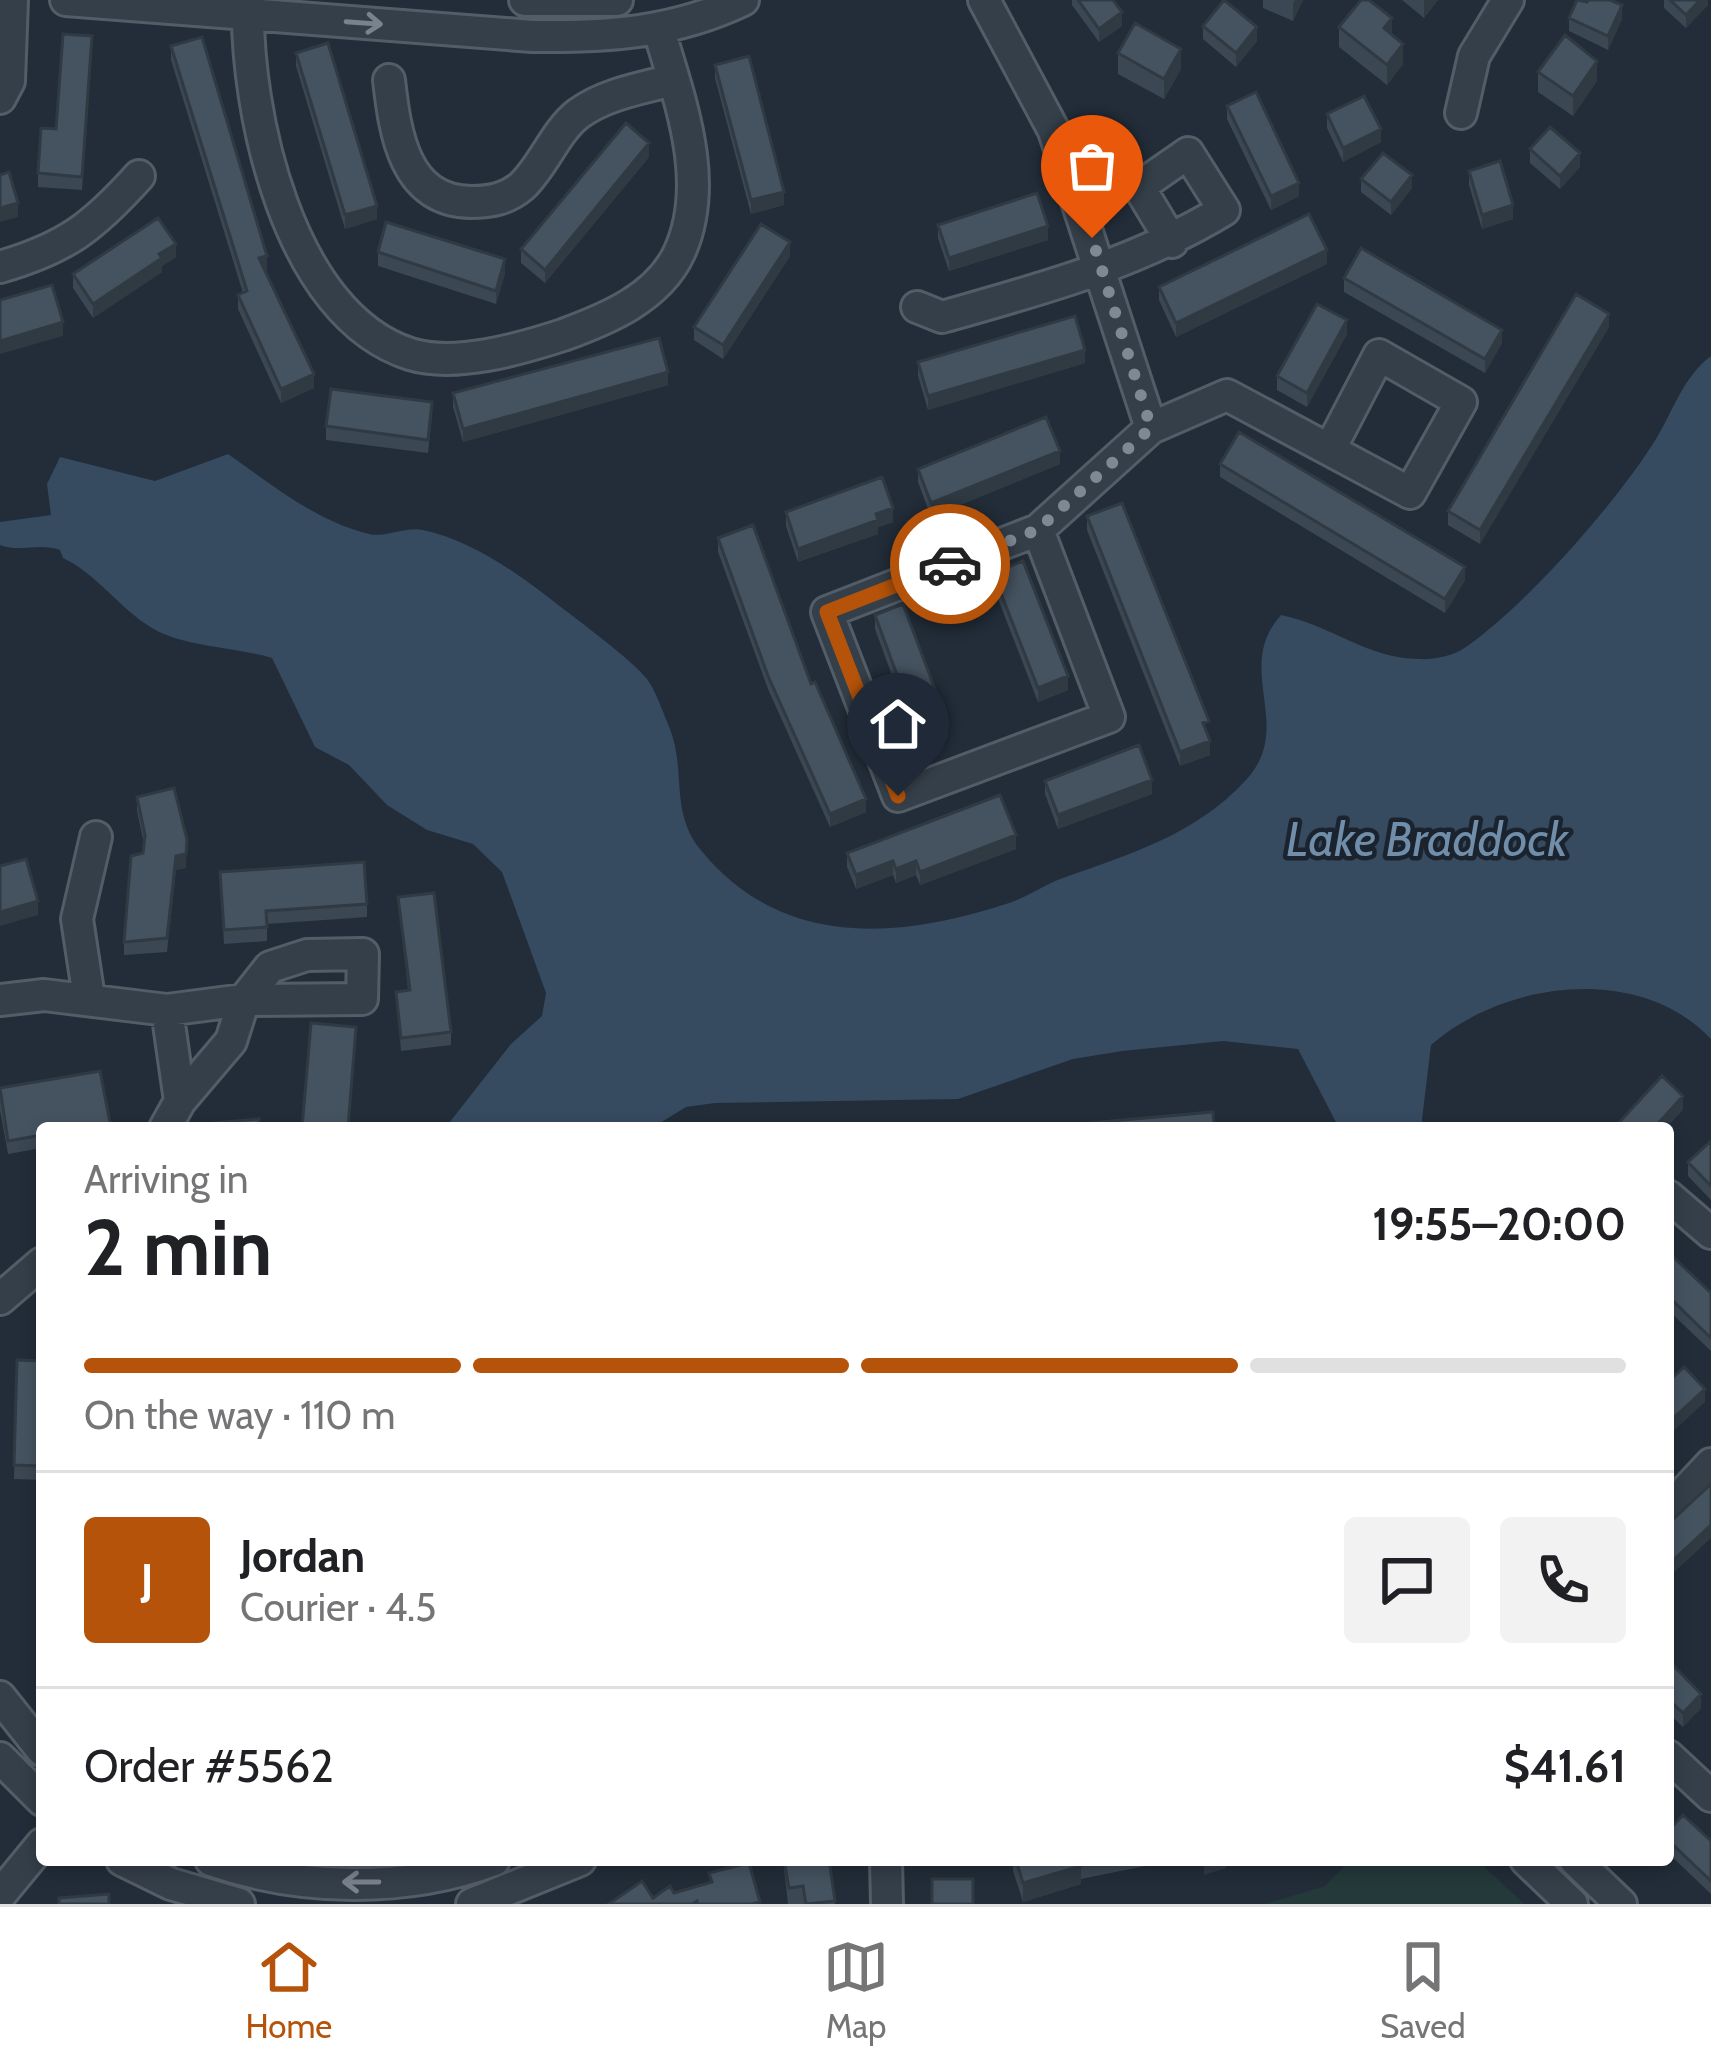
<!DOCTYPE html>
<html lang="en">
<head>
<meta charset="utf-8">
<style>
  :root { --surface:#fff; --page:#f2f2f2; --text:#202124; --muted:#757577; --line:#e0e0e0; --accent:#b45309 }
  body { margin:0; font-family:Cabin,sans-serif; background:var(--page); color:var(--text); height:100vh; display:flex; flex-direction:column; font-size:45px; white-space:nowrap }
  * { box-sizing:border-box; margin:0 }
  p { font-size:39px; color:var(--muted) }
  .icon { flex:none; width:66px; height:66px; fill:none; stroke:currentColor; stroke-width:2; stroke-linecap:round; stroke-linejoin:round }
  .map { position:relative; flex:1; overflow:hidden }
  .sheet { position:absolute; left:36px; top:1122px; width:1638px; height:744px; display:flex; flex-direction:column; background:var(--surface); border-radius:12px; box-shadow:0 6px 18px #0003 }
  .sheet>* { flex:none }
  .pin { position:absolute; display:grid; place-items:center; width:102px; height:102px; color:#fff; margin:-123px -51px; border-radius:50% 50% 50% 0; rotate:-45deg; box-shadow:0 0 12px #0007 }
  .pin .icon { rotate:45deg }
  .courier { position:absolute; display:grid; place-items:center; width:120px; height:120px; margin:-60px; border:9px solid #b45309; border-radius:50%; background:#fff; color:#222; box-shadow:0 3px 15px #0007 }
  .headline em { font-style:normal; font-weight:700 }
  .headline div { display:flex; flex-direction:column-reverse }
  .headline { display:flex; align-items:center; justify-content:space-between; height:204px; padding:0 48px }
  h1 { font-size:78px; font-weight:700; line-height:90px }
  .bar { display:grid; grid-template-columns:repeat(4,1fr); gap:18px 12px; align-content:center; height:144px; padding:0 48px }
  .bar i { height:15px; border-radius:9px; background:var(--line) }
  .bar .active { background:var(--accent) }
  .bar p { grid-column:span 4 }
  .line { display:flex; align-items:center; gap:30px; padding:0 48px; border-top:3px solid var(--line) }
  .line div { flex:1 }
  .round { display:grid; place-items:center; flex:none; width:126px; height:126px; border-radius:12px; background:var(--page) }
  .menu { display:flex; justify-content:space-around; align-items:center; height:168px; border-top:3px solid var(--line); background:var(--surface); font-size:33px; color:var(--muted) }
  .menu a { display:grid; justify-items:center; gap:6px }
  .menu .active { color:var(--accent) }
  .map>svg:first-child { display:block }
</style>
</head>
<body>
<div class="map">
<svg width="1711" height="1904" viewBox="0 0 1711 1904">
  <rect width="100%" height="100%" fill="#222d39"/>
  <path fill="#24393a" d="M 1351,1860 L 1477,1860 L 1524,1904 L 1265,1904 L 1325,1886 Z"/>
  <path fill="#364a60" d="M 1711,356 L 1711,1039 C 1639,963 1504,981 1431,1045 L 1421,1128 L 1339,1128 L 1298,1049 L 1223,1041 L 1122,1051 L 1073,1059 L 958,1099 L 715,1103 L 686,1107 L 652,1128 L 445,1128 L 511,1044 L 542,1016 L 546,993 L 502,872 L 473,844 L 427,830 L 387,805 L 349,765 L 315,747 L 272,658 C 236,647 183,647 152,628 C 119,608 97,574 63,558 L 60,550 C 38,542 21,553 0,545 L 0,522 L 51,515 L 47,484 L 60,457 L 155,481 L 228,454 C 274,486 314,520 369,534 C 386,538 405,526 423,530 C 471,540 519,574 557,604 C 579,621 632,660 647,679 C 656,691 664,715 670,729 C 686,770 670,812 700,849 C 780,948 895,940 1006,904 C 1026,898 1043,885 1063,878 C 1130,854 1195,835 1245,781 C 1297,726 1232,670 1281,615 C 1331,625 1368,659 1419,659 C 1432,660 1452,656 1463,649 C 1524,608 1617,502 1656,439 C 1673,411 1683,377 1711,356 Z"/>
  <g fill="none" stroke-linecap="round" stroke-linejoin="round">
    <g stroke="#535d67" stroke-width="36">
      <path id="minor" d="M 66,0 L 532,36 C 608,37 674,33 743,0
        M 248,0 C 245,111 288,315 410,354 C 455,368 520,349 563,335 C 607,319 658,298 679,253 C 712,182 679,99 659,30
        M 525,0 L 617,0
        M 984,0 L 1054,131 L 1151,428 L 1038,530
        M 389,80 C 395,133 404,201 471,202 C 490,202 507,199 522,186 C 544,165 555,132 578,114 C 605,94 642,88 673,80
        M 0,98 L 9,81 L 12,0
        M 1461,113 L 1474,56 L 1508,0
        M 0,267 C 66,248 93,227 139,176
        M 917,307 L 942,317 C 1041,289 1135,264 1224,210 L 1188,153 L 1139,187 L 1172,242
        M 1151,428 L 1227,395 L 1410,493 L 1461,402 L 1379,355 L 1331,447
        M 1038,530 L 1109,717 L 898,796 L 827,612 Z
        M 89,998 L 77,919 L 96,837
        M 0,1000 L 44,995 L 167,1010 L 244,1000 L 362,999 L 363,954 L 307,955 L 270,967 L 244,1000 L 231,1041 L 180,1101
        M 165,1128 L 180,1101 L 167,1010
        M 1668,1196 L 1711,1233
        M 0,1299 L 42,1263
        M 1668,1510 L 1711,1464
        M 0,1697 L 42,1750
        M 1668,1756 L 1711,1796
        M 0,1758 L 42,1800
        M 122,1860 L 171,1884 L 239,1904
        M 211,1860 C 300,1891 406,1893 494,1860
        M 886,1860 L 887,1904
        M 1526,1860 L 1572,1904
        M 1575,1860 L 1621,1904
        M 0,1895 L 42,1844
        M 472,1904 L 580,1860"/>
    </g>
    <use href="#minor" stroke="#353f49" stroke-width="30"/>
  </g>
  <path fill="#3b4753" d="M 1072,0 L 1113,0 L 1122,26 L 1099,42 L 1072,5 Z
    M 1263,0 L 1303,0 L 1293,21 L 1263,8 Z
    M 1402,0 L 1438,0 L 1424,18 Z
    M 1664,0 L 1708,0 L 1708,5 L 1686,28 L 1664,8 Z
    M 1587,2 L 1622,19 L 1608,50 L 1569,31 L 1569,18 Z
    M 1203,26 L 1257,41 L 1236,67 L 1203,39 Z
    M 1339,27 L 1392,34 L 1403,64 L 1387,85 L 1339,47 Z
    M 171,46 L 267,270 L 265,270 L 314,388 L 281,403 L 238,309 L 238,295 L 243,293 L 171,60 Z
    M 92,49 L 82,190 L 38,187 L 38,173 Z
    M 296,53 L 377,219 L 345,229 L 296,66 Z
    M 1118,53 L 1181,69 L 1164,99 L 1118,74 Z
    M 715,65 L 784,205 L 751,214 L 715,78 Z
    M 1538,72 L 1597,81 L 1573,116 L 1538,92 Z
    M 1227,106 L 1299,196 L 1271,210 L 1227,119 Z
    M 1327,114 L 1381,142 L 1343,162 L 1327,128 Z
    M 1530,149 L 1580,167 L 1560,189 L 1530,163 Z
    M 649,157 L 545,283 L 521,263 L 521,249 Z
    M 1469,171 L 1513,219 L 1482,229 L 1469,185 Z
    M 1361,179 L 1412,188 L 1391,215 L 1361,192 Z
    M 938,225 L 1048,240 L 949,271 L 938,238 Z
    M 378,252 L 505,273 L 496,304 L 378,266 Z
    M 790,256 L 723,359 L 694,340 L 694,327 Z
    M 176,257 L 162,266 L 162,272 L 93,318 L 73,288 L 73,274 Z
    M 1327,264 L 1176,337 L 1159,300 L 1159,287 Z
    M 1344,278 L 1502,343 L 1485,373 L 1344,292 Z
    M 1609,327 L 1480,544 L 1448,525 L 1448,511 Z
    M 1347,334 L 1307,407 L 1277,390 L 1277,376 Z
    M 918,362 L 1085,363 L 928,410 L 918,376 Z
    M 668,385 L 463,442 L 453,407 L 453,393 Z
    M 432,416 L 428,453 L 326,440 L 326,426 Z
    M 1060,464 L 931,517 L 918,482 L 918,469 Z
    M 1220,464 L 1465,580 L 1445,613 L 1220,477 Z
    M 786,512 L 893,522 L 878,527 L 878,534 L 798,562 L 786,526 Z
    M 1087,516 L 1209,735 L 1210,755 L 1180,766 L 1087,530 Z
    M 718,538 L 811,684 L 866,812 L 830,827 L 768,689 L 718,552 Z
    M 993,573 L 1068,690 L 1038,702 L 993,586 Z
    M 875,615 L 948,738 L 919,749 L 875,629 Z
    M 1045,781 L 1152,794 L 1058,829 L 1045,794 Z
    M 137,797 L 186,868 L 176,870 L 167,952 L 124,955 L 124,942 L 144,844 L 137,811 Z
    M 1016,849 L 920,885 L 916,875 L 896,883 L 893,875 L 856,889 L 847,867 L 847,853 Z
    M 220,872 L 367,904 L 367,917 L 267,924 L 267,941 L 224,944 Z
    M 398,897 L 451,1032 L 451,1045 L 401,1051 L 396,992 L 408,990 Z
    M 0,1088 L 110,1123 L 110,1128 L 42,1128 L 42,1148 L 8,1154 L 0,1110 Z
    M 1711,1141 L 1711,1200 L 1688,1176 L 1688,1162 Z
    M 1668,1252 L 1711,1293 L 1711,1351 L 1668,1310 Z
    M 17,1360 L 42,1361 L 42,1480 L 14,1479 Z
    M 1668,1660 L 1701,1708 L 1683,1727 L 1668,1713 Z
    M 1668,1831 L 1711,1841 L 1711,1894 L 1668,1853 Z
    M 783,1860 L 829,1860 L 835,1904 L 788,1904 Z
    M 1013,1860 L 1175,1860 L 1081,1879 L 1081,1884 L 1023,1902 L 1013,1871 Z"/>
  <path fill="#303a43" d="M 1295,0 L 1303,0 L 1293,21 L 1293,4 Z
    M 1424,0 L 1438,0 L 1424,18 Z
    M 1700,0 L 1708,0 L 1708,5 L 1686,28 L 1686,15 Z
    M 1622,5 L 1622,19 L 1608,50 L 1608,36 Z
    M 1122,12 L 1122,26 L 1099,42 L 1099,29 Z
    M 1392,18 L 1392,38 L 1384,28 Z
    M 1257,27 L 1257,41 L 1236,67 L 1236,53 Z
    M 1403,44 L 1403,64 L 1387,85 L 1387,65 Z
    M 1181,49 L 1181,69 L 1164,99 L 1164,79 Z
    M 1597,61 L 1597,81 L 1573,116 L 1573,96 Z
    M 1381,129 L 1381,142 L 1343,162 L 1343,148 Z
    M 649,143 L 649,157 L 545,283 L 545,270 Z
    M 1580,153 L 1580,167 L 1560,189 L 1560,176 Z
    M 1412,175 L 1412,188 L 1391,215 L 1391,202 Z
    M 1299,183 L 1299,196 L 1271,210 L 1271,196 Z
    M 784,192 L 784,205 L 751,214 L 751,200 Z
    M 18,203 L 18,217 L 0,222 L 0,208 Z
    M 1513,205 L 1513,219 L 1482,229 L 1482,215 Z
    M 377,206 L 377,219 L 345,229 L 345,215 Z
    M 1048,226 L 1048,240 L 949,271 L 949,258 Z
    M 790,242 L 790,256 L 723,359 L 723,345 Z
    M 176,244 L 176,257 L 162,266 L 162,272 L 93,318 L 93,304 Z
    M 1327,250 L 1327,264 L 1176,337 L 1176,323 Z
    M 267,256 L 267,270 L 259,272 L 259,258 Z
    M 505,259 L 505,273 L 496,304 L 496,291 Z
    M 1609,314 L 1609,327 L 1480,544 L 1480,530 Z
    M 1347,320 L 1347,334 L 1307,407 L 1307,393 Z
    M 63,322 L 63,336 L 0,354 L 0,341 Z
    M 1502,330 L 1502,343 L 1485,373 L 1485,359 Z
    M 1085,350 L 1085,363 L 928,410 L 928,396 Z
    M 668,372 L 668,385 L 463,442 L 463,429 Z
    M 314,374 L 314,388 L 281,403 L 281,389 Z
    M 1060,451 L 1060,464 L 931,517 L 931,503 Z
    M 893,508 L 893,522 L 878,527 L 878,534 L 798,562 L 798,549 Z
    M 1465,567 L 1465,580 L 1445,613 L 1445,599 Z
    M 1068,676 L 1068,690 L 1038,702 L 1038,688 Z
    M 948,724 L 948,738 L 919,749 L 919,735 Z
    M 1210,741 L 1210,755 L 1180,766 L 1180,752 Z
    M 1152,780 L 1152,794 L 1058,829 L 1058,815 Z
    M 866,799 L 866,812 L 830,827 L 830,814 Z
    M 1016,835 L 1016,849 L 920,885 L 920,872 Z
    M 187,840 L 186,868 L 176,870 L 167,952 L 176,856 Z
    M 893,861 L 893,875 L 856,889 L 856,875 Z
    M 916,861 L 916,875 L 896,883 L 896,869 Z
    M 38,901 L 38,915 L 0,926 L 0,912 Z
    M 1683,1096 L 1683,1110 L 1666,1128 L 1654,1128 Z
    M 1705,1389 L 1705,1402 L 1668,1436 L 1668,1423 Z
    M 1711,1525 L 1711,1538 L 1668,1578 L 1668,1565 Z
    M 1701,1694 L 1701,1708 L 1683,1727 L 1683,1713 Z
    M 1204,1860 L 1226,1860 L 1226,1868 L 1204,1875 Z
    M 1081,1866 L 1081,1884 L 1023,1902 L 1023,1883 Z"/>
  <path fill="#455360" stroke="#303a43" stroke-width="3" d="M 1078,0 L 1113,0 L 1122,12 L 1099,29 Z
    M 1224,0 L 1257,27 L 1236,53 L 1203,26 Z
    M 1361,0 L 1369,0 L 1392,18 L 1384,28 L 1403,44 L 1387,65 L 1339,27 Z
    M 1577,0 L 1587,2 L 1588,0 L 1610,0 L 1622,5 L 1608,36 L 1569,18 Z
    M 1670,0 L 1700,0 L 1686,15 Z
    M 1135,23 L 1181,49 L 1164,79 L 1118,53 Z
    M 63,34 L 92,36 L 82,177 L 38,173 L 41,128 L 56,129 Z
    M 1565,35 L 1597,61 L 1573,96 L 1538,72 Z
    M 202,37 L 267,256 L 259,258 L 314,374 L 281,389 L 238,295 L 247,291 L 171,46 Z
    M 328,43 L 377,206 L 345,215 L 296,53 Z
    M 749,56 L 784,192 L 751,200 L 715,65 Z
    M 1256,92 L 1299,183 L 1271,196 L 1227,106 Z
    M 1364,96 L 1381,129 L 1343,148 L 1327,114 Z
    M 626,123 L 649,143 L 545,270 L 521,249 Z
    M 1550,127 L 1580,153 L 1560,176 L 1530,149 Z
    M 1383,153 L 1412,175 L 1391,202 L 1361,179 Z
    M 1500,161 L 1513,205 L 1482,215 L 1469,171 Z
    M 9,172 L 18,203 L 0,208 L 0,175 Z
    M 1037,193 L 1048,226 L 949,258 L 938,225 Z
    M 1309,214 L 1327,250 L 1176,323 L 1159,287 Z
    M 158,218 L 176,244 L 159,254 L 162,258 L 93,304 L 73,274 Z
    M 386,222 L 505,259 L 496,291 L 378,252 Z
    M 761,224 L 790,242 L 723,345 L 694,327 Z
    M 1361,248 L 1502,330 L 1485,359 L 1344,278 Z
    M 52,285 L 63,322 L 0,341 L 0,300 Z
    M 1576,294 L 1609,314 L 1480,530 L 1448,511 Z
    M 1317,304 L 1347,320 L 1307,393 L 1277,376 Z
    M 1075,316 L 1085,350 L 928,396 L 918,362 Z
    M 659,338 L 668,372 L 463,429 L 453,393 Z
    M 331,389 L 432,402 L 428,440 L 326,426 Z
    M 1046,417 L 1060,451 L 931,503 L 918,469 Z
    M 1239,432 L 1465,567 L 1445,599 L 1220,464 Z
    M 882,477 L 893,508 L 876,514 L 878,520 L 798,549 L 786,512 Z
    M 1122,503 L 1209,721 L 1203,723 L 1210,741 L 1180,752 L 1087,516 Z
    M 753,525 L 811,684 L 815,682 L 866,799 L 830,814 L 768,676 L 718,538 Z
    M 1023,561 L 1068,676 L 1038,688 L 993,573 Z
    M 903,604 L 948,724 L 919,735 L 875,615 Z
    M 1139,745 L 1152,780 L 1058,815 L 1045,781 Z
    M 174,788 L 187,840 L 186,854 L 176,856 L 167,938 L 124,942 L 131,856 L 143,853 L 145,835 L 137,797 Z
    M 1000,795 L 1016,835 L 920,872 L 916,861 L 896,869 L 893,861 L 856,875 L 847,853 Z
    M 26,859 L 38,901 L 0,912 L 0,866 Z
    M 364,862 L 367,904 L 266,911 L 267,927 L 224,930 L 220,872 Z
    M 434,893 L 451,1032 L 401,1038 L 396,992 L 410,990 L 398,897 Z
    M 311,1023 L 356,1027 L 348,1128 L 302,1128 Z
    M 100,1071 L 110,1123 L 80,1128 L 42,1128 L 42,1135 L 8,1141 L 0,1088 Z
    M 1662,1076 L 1683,1096 L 1654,1128 L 1614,1128 Z
    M 1213,1112 L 1214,1128 L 1037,1128 L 1044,1127 Z
    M 259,1119 L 260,1128 L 214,1128 L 213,1123 Z
    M 1711,1141 L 1711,1186 L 1688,1162 Z
    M 1668,1252 L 1711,1293 L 1711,1338 L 1668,1296 Z
    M 17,1360 L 42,1361 L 42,1466 L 14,1465 Z
    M 1684,1367 L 1705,1389 L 1668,1423 L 1668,1382 Z
    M 1711,1484 L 1711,1525 L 1668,1565 L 1668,1524 Z
    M 1668,1660 L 1701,1694 L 1683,1713 L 1668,1699 Z
    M 1683,1815 L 1711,1841 L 1711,1881 L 1668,1840 L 1668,1831 Z
    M 784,1860 L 829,1860 L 835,1901 L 806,1904 L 803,1886 L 789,1888 Z
    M 1016,1860 L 1085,1860 L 1079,1861 L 1081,1866 L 1023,1883 Z
    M 749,1863 L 760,1902 L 752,1904 L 698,1904 L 697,1901 L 692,1904 L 609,1904 L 642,1881 L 653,1898 L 670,1886 L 674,1893 L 712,1882 L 709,1873 Z
    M 932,1879 L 973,1879 L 973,1904 L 932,1904 Z
    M 109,1894 L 109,1904 L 59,1904 L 59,1898 Z"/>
  <defs><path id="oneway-shaft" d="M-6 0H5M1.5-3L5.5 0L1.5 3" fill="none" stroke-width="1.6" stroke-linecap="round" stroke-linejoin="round" transform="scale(3)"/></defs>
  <g stroke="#79838d">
    <use href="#oneway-shaft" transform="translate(364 23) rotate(4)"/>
    <use href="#oneway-shaft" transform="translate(361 1882) rotate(-180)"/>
  </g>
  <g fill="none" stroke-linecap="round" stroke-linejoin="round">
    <path stroke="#7e8994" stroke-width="12" stroke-dasharray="0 21.6" d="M 950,564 L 1037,530 L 1151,428 L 1092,238"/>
    <path stroke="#b45309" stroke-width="15" d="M 898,796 L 827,612 L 950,564"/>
  </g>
  <g text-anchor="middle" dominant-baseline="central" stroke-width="9" stroke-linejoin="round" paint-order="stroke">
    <g font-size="48" font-style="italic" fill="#708da9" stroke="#1b242e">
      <text x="1427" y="839">Lake Braddock</text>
    </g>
  </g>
</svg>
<div class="pin" style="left:1092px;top:238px;background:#ea580c"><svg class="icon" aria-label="bag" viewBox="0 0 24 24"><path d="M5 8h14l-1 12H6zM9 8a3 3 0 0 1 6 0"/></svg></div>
<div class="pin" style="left:898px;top:796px;background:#1f2937"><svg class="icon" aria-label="home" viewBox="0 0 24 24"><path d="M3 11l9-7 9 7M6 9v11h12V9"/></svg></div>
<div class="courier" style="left:950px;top:564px"><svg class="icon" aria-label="car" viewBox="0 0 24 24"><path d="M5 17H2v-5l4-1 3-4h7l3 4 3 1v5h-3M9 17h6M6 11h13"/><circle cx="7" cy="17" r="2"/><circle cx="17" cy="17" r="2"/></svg></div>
<section class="sheet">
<div class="headline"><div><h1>2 min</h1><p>Arriving in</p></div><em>19:55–20:00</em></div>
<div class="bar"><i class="active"></i><i class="active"></i><i class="active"></i><i></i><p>On the way · 110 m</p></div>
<div class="line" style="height:216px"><b class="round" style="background:var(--accent);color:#fff">J</b><div><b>Jordan</b><p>Courier · 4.5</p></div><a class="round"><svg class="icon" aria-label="chat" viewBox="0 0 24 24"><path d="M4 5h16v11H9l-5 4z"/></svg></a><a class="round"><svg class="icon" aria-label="phone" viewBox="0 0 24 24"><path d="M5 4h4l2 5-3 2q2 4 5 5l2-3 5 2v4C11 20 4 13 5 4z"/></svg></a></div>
<div class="line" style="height:156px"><div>Order #5562</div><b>$41.61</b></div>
</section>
</div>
<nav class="menu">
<a class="active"><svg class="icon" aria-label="home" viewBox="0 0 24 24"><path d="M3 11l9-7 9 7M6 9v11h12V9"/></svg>Home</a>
<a><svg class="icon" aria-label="map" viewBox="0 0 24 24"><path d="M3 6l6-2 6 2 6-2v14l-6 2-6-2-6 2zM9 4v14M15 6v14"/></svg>Map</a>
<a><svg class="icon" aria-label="saved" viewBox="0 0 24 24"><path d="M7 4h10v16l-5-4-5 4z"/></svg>Saved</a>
</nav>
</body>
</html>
